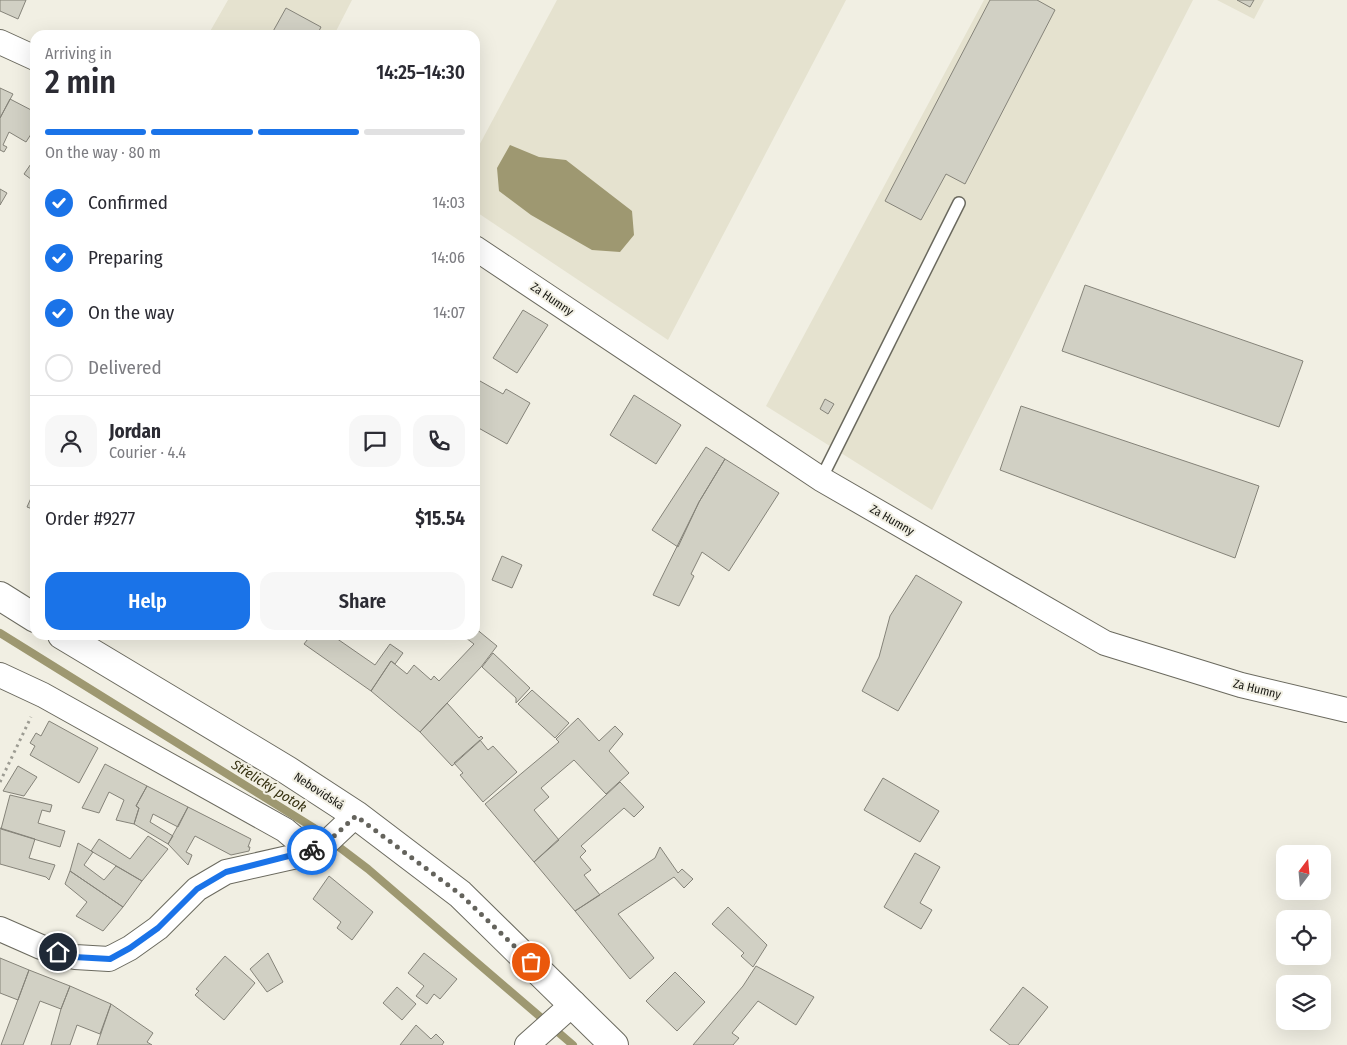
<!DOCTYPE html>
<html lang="en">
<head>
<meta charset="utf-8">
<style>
  :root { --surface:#fff; --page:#f7f7f7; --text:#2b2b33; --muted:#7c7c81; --line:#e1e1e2; --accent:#1a73e8 }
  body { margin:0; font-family:"Fira Sans Condensed",sans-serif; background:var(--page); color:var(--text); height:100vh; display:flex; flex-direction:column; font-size:19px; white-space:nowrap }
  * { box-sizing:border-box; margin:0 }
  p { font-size:16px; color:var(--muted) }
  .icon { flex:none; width:28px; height:28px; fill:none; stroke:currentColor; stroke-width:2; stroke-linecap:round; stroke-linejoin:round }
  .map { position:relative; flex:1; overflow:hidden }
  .drawer { position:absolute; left:30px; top:30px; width:450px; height:610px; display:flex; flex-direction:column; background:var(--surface); border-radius:15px; box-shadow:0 5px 20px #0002 }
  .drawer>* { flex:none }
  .needle { width:32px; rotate:16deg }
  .controls { position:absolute; left:1276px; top:845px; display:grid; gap:10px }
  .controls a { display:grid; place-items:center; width:55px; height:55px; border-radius:10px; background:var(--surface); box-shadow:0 5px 20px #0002; font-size:25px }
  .pin { position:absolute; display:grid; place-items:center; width:42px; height:42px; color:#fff; margin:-21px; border:2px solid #fff; border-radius:50%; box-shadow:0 1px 5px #0007 }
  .courier { position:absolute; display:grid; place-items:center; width:50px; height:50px; margin:-25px; border:4px solid #1a73e8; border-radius:50%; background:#fff; color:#222; box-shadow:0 1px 6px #0007 }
  .overview em { font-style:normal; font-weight:600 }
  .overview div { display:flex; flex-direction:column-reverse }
  .overview { display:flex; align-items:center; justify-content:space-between; height:85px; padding:0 15px }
  h1 { font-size:32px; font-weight:600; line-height:38px }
  .bar { display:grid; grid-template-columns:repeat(4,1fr); gap:8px 5px; align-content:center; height:60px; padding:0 15px }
  .bar i { height:6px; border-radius:4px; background:var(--line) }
  .bar .on { background:var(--accent) }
  .bar p { grid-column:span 4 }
  .line { display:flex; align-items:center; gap:12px; padding:0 15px; border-top:1px solid var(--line) }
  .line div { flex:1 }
  .round { display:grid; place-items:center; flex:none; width:52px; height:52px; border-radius:15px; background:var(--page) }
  ol { padding:0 15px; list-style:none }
  li { display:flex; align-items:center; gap:15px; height:55px }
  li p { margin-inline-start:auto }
  li .icon { padding:5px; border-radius:50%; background:var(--accent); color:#fff; stroke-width:4 }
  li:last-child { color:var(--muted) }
  li i { width:28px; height:28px; border:2px solid var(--line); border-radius:50% }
  .action { display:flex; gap:10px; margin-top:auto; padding:10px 15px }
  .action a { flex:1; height:58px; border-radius:15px; background:var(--accent); color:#fff; font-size:20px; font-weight:600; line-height:58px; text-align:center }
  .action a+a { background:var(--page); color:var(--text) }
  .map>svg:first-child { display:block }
</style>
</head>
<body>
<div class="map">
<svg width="1347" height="1045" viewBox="0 0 1347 1045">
  <rect width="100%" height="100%" fill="#f1efe3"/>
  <path fill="#e5e2cf" d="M 228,0 L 352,0 L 334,35 L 208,35 Z
    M 557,0 L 846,0 L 668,340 L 475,211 L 475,153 Z
    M 984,0 L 1193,0 L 932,510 L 766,406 Z
    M 1217,0 L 1264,0 L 1254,19 Z"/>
  <path fill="#9e9871" d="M 510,145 L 539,157 L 566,160 L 632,211 L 634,235 L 620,252 L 592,250 L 531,215 L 499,191 L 497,168 Z"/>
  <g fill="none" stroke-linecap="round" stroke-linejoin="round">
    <path stroke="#9e9871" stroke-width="8" d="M 0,633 L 314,828 L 368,869 L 573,1045"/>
  </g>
  <path fill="#d1d0c4" stroke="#858379" d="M 0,0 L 26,0 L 18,19 L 0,11 Z
    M 990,0 L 1037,0 L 1055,10 L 965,184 L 946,174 L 921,220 L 885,201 Z
    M 1237,0 L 1254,0 L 1250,7 Z
    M 286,8 L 321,27 L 317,35 L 271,35 Z
    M 0,88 L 13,94 L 0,118 Z
    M 10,99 L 35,112 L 35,128 L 26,142 L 9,132 L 3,145 L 7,147 L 4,152 L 0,150 L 0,118 Z
    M 35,158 L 35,182 L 24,174 Z
    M 0,189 L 7,193 L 0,205 Z
    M 1085,285 L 1303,361 L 1279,427 L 1062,351 Z
    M 523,310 L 548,325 L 517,373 L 493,358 Z
    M 480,381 L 503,394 L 506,389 L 530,403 L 507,444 L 475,426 L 475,390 Z
    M 634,395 L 681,425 L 656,464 L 610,435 Z
    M 825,399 L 834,404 L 828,414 L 820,409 Z
    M 1021,406 L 1259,486 L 1235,558 L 1000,470 Z
    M 706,447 L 725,459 L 699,502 L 678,547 L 652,530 Z
    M 725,459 L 779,493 L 729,571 L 702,552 L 691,574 L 694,576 L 679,606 L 653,595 L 699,502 Z
    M 35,489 L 35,510 L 27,507 Z
    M 502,556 L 522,565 L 512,588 L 492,580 Z
    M 916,575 L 962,602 L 898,711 L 862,691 L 879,657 L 890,616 Z
    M 475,628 L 497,646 L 481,667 L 420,732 L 371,691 L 391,661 L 407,674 L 414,665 L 431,680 L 434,676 L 439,681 L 474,644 L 462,635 L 475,635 Z
    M 311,635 L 339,635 L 336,638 L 375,665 L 390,644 L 403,653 L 395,664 L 391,661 L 371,691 L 304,644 Z
    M 493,653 L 530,688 L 516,703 L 516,698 L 482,667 Z
    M 532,690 L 569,723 L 555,738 L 518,704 Z
    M 447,703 L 479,738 L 481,736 L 483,738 L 452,766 L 420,732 Z
    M 578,718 L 599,741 L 615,726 L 623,734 L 609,751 L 629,773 L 606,794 L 574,760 L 541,788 L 549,797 L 534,810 L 559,840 L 534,862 L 485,804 L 559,742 L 556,739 Z
    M 49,721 L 98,748 L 79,783 L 30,755 L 35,746 L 30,743 L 36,733 L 41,736 Z
    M 480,740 L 488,750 L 493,746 L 517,772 L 483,802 L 460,775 L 463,773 L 454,763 Z
    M 105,764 L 147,786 L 136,806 L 139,808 L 134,824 L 116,820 L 124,800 L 109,792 L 99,813 L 82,808 Z
    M 18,766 L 37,777 L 24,796 L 3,791 Z
    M 883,778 L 939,811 L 920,842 L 864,810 Z
    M 620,782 L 644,807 L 634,817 L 624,808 L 581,846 L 586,851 L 580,857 L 591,870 L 584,875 L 600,895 L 575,911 L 534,862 Z
    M 147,786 L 188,807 L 178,827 L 153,814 L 150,822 L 173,836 L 168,844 L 134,824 L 139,808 L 136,806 Z
    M 10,795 L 52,805 L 50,812 L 42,810 L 38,823 L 65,831 L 60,847 L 1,829 Z
    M 188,807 L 251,839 L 248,847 L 250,847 L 249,851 L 231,855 L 195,836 L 186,852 L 192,855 L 188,865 L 168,844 Z
    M 0,828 L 35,839 L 29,858 L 55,865 L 49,880 L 46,877 L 0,864 Z
    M 148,836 L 168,849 L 142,881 L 91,851 L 99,839 L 130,859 Z
    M 78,843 L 93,852 L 84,865 L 104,880 L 116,866 L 142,881 L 123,907 L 70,871 Z
    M 660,847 L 678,873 L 682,869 L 693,879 L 684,888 L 674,877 L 618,914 L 654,958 L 630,979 L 575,911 L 655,858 Z
    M 915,853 L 940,867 L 920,903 L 932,910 L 921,929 L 884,907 Z
    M 70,871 L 123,907 L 103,931 L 76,916 L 87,902 L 65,884 Z
    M 329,876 L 373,912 L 352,940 L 337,928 L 341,922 L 313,899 Z
    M 728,907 L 767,945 L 753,967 L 741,956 L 744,953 L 712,924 Z
    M 268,953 L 283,982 L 267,992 L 250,969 Z
    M 424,953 L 457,979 L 440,999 L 434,994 L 427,1004 L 416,996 L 424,986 L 408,973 Z
    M 225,956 L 255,983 L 224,1020 L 195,995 L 199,991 L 196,989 Z
    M 0,958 L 29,970 L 18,1000 L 0,993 Z
    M 756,966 L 814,997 L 796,1025 L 758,1001 L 732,1033 L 739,1038 L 733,1045 L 693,1045 L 743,986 Z
    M 29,970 L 70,986 L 61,1009 L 40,1001 L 23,1045 L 1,1045 Z
    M 675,972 L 705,1002 L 677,1031 L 646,1001 Z
    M 70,986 L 111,1004 L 100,1034 L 77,1025 L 70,1045 L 51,1045 L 61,1009 Z
    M 397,987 L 416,1004 L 402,1020 L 383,1003 Z
    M 1023,987 L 1048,1007 L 1018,1045 L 1010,1045 L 990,1030 Z
    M 111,1004 L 153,1033 L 147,1042 L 152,1045 L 97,1045 Z
    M 416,1025 L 431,1039 L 436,1034 L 444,1042 L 442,1045 L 400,1045 Z"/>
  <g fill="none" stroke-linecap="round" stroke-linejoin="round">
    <g stroke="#6b6a5f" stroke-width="14">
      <path id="service" d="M 821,479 L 959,203"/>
    </g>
    <g stroke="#6b6a5f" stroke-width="26">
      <path id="minor" d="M 0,42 L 35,58
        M 475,248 L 821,479 L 1105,643 L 1241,685 L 1347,710
        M 0,675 L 43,695 L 285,830 L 310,851
        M 0,929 L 41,947 L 75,957 L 109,959 L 130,948 L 158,928 L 197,889 L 226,872 L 297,856 L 323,846 L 356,815
        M 527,1045 L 574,1003"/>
    </g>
    <g stroke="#6b6a5f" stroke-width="30">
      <path id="tertiary" d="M 0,596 L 35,618
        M 62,635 L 287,770 L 356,815 L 460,894 L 614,1045"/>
    </g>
    <path stroke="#9c9b92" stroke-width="3" stroke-dasharray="2.5 4" stroke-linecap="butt" d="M 0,782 L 31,717"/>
    <use href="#service" stroke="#fff" stroke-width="11"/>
    <use href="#minor" stroke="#fff" stroke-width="24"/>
    <use href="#tertiary" stroke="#fff" stroke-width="28"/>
  </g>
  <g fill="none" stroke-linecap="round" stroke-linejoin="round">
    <path stroke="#64635c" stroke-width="5" stroke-dasharray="0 9" d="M 312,850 L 323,846 L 356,816 L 460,894 L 531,962"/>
    <path stroke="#1a73e8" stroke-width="6" d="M 58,952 L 74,957 L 110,959 L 130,948 L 158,928 L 197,889 L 226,872 L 312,850"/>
  </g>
  <g text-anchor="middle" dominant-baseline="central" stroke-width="4" stroke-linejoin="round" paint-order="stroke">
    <g font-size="12" fill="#181813" stroke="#f1efe3">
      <text transform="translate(552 299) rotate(34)">Za Humny</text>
      <text transform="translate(892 520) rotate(30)">Za Humny</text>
      <text transform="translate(1257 689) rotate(14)">Za Humny</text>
      <text transform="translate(319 791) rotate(33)">Nebovidská</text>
    </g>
    <g font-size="14" font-style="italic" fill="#342f0e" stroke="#f1efe3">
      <text transform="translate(269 786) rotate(32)">Střelický potok</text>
    </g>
  </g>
</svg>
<div class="controls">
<a><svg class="needle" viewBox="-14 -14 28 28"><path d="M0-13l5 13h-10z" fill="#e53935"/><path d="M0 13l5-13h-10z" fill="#7c7c81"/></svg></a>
<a><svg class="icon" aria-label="locate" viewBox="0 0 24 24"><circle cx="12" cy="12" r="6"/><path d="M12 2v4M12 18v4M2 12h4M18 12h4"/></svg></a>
<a><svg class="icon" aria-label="layers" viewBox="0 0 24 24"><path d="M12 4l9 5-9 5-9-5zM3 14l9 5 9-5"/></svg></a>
</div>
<div class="pin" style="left:531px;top:962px;background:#ea580c"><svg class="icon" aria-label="bag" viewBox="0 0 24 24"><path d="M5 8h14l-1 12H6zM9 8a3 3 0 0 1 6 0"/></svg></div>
<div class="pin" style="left:58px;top:952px;background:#1f2937"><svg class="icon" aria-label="home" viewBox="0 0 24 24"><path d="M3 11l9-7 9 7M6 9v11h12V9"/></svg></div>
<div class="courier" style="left:312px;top:850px"><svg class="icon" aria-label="bike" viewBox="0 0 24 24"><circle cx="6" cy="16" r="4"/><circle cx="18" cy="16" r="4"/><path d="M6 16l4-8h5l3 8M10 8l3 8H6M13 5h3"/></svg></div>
<section class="drawer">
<div class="overview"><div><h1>2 min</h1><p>Arriving in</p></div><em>14:25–14:30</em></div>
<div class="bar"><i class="on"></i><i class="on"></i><i class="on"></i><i></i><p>On the way · 80 m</p></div>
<ol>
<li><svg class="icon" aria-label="check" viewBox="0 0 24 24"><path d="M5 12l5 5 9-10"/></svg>Confirmed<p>14:03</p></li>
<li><svg class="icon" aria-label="check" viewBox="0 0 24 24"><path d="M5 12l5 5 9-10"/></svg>Preparing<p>14:06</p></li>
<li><svg class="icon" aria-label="check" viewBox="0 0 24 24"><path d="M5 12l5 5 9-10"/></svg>On the way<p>14:07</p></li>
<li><i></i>Delivered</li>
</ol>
<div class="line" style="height:90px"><a class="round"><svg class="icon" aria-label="person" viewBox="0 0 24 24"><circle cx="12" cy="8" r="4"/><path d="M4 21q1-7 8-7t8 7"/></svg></a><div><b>Jordan</b><p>Courier · 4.4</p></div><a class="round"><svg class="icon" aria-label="chat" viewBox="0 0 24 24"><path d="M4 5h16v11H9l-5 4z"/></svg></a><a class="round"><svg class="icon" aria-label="phone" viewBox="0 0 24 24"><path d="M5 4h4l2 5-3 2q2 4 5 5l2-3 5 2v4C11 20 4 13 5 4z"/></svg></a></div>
<div class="line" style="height:65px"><div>Order #9277</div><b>$15.54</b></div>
<div class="action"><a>Help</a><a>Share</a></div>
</section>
</div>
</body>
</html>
